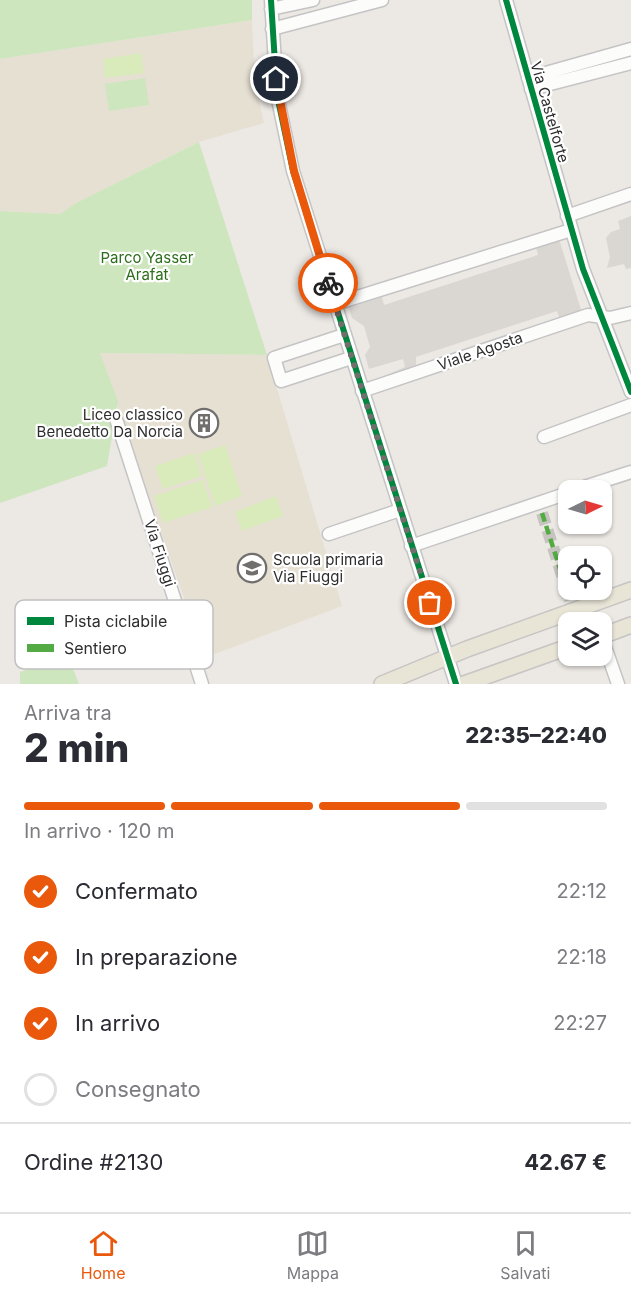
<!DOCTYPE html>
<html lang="it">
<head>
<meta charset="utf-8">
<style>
  :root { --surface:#fff; --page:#f2f2f3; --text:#2b2b33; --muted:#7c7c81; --line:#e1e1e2; --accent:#ea580c }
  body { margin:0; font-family:Inter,sans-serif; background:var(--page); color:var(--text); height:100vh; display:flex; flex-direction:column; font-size:22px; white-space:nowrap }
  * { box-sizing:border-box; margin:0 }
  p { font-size:20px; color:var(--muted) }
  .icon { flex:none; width:33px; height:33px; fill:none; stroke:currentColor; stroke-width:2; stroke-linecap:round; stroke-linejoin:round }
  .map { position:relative; height:684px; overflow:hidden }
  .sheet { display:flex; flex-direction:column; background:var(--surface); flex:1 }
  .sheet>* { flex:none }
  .needle { width:39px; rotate:85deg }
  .fabs { position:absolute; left:558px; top:480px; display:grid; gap:12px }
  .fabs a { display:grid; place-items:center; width:54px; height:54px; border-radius:12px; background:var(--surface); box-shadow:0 2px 4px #0004; font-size:30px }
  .pin { position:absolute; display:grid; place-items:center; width:51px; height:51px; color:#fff; margin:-26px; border:3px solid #fff; border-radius:50%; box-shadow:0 2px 6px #0007 }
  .courier { position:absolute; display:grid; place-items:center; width:60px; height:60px; margin:-30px; border:4px solid #ea580c; border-radius:50%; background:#fff; color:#222; box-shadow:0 2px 8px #0007 }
  .headline em { font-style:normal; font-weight:800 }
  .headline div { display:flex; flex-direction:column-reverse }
  .headline { display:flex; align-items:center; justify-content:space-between; height:102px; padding:0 24px }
  h1 { font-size:39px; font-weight:800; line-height:45px }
  .bar { display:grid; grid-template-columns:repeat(4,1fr); gap:9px 6px; align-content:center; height:72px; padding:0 24px }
  .bar i { height:8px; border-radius:4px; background:var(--line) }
  .bar .current { background:var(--accent) }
  .bar p { grid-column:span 4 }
  .line { display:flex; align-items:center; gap:15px; padding:0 24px; border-top:2px solid var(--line) }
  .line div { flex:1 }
  ol { padding:0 24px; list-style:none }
  li { display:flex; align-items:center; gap:18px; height:66px }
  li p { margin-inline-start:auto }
  li .icon { padding:6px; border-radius:50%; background:var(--accent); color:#fff; stroke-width:4 }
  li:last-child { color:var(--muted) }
  li i { width:33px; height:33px; border:3px solid var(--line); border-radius:50% }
  .dock { display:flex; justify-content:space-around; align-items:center; height:84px; border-top:2px solid var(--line); background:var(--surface); font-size:16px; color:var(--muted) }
  .dock a { display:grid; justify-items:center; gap:3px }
  .dock .current { color:var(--accent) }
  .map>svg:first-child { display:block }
</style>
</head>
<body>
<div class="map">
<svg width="631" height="684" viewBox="0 0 631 684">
  <rect width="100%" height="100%" fill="#ece8e4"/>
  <path fill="#e6e0d3" d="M 252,20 L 255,83 L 264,123 L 199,142 L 76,203 L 60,214 L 0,211 L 0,59 Z
    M 99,353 L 267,355 L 342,606 L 215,654 L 200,644 Z"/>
  <path fill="#cee6be" d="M 0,0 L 252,0 L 252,20 L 0,59 Z
    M 145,78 L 149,105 L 109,111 L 105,84 Z
    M 199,142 L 267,355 L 100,353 L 118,401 L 107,466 L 0,503 L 0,211 L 60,214 L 76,203 Z
    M 68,656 L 79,684 L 20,684 L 20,672 Z"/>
  <path fill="#d9eabb" d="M 141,53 L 144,73 L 105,78 L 103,59 Z
    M 225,445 L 242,496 L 215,506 L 198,454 Z
    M 194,453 L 202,476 L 163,489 L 155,466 Z
    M 203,480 L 212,507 L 163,523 L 154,496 Z
    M 276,496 L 283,516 L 242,531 L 235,512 Z"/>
  <path fill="#dad6d2" d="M 631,216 L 631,268 L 626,269 L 624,264 L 607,268 L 610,257 L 606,238 L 611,232 L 620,229 L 618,221 Z
    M 559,239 L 582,313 L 560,320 L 557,311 L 416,357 L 416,365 L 380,378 L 405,367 L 403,359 L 369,369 L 365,355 L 370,347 L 364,326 L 352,318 L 349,308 L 382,297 L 384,305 L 538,255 L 536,247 Z"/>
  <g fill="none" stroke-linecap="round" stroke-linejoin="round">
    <path stroke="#c6c3c0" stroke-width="12" stroke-dasharray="12 6" stroke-linecap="butt" d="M 542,513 L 570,600"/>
    <g stroke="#c5c4c5" stroke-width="15">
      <path id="minor" d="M 271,0 L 277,95 L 293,171 L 456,684
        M 506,0 L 583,269 L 631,392
        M 271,9 L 313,0
        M 272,29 L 382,0
        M 528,78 L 631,49
        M 531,89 L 631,63
        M 567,216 L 631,194
        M 335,304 L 571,230
        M 344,335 L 274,358 L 281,381 L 351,358
        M 362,391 L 588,315 L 610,318 L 631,313
        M 117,422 L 202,684
        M 544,437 L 631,405
        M 575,490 L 631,472
        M 329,534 L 400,510
        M 411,546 L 568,493
        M 602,638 L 618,684"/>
    </g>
    <g stroke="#c6c5c4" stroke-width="18">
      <path id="major" d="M 602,636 L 631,625
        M 382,684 L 467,649 L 631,590
        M 464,684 L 568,647"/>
    </g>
    <use href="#minor" stroke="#fcfcfb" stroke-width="12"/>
    <use href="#major" stroke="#e8e4d6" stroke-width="15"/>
    <path stroke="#54ab44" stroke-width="4.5" stroke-dasharray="9 4.5" stroke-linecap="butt" d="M 542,513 L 570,600"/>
    <g stroke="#fff" stroke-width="10">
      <path id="cycleway" d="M 271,0 L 277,95 L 293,171 L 456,684
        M 506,0 L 583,269 L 631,392"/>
    </g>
    <use href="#cycleway" stroke="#00873e" stroke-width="6"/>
  </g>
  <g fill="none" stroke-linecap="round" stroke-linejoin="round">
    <path stroke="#706f6e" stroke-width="6" stroke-dasharray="0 10.8" d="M 328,283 L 430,603"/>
    <path stroke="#ea580c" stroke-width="8" d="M 276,79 L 294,171 L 328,283"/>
  </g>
  <defs>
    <g id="building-ring" transform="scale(1.5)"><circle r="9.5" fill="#fff" stroke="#706f6e" stroke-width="1.5"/><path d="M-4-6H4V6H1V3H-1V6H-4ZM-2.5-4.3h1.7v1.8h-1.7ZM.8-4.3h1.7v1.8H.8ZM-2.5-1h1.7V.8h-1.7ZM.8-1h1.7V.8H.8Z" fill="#706f6e"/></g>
    <g id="school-ring" transform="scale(1.5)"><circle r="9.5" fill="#fff" stroke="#706f6e" stroke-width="1.5"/><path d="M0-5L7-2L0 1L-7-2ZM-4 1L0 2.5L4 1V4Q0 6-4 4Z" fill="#706f6e"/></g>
  </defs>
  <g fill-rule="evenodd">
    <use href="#building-ring" x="204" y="423"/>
    <use href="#school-ring" x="252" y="568"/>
  </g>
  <g text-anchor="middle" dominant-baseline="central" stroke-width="4.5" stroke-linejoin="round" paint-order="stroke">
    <g font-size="15" fill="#2e2e2e" stroke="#fff">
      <text transform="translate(550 112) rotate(74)">Via Castelforte</text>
      <text transform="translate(480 351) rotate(-19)">Viale Agosta</text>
      <text transform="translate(160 553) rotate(72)">Via Fiuggi</text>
    </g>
    <g font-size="15" fill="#2c6e1b" stroke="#fff">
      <text x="147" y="257">Parco Yasser<tspan x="147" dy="17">Arafat</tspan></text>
    </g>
    <g font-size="15" fill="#2e2e2e" stroke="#fff" text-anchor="end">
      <text x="183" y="414">Liceo classico<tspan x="183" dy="17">Benedetto Da Norcia</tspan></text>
      <text x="273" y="559" text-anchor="start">Scuola primaria<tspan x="273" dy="17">Via Fiuggi</tspan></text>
    </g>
  </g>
  <rect x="15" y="600" width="198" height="69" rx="9" fill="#fff" stroke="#c0c0c0" stroke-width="1.5"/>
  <rect x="27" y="617" width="27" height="8" fill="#00873e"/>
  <rect x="27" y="644" width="27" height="8" fill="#54ab44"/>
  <g font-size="16" fill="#2e2e2e">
    <text x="64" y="627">Pista ciclabile</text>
    <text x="64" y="654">Sentiero</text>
  </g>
</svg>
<div class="fabs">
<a><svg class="needle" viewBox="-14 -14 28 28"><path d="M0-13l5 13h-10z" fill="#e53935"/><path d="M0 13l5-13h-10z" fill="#7c7c81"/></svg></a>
<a><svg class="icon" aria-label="locate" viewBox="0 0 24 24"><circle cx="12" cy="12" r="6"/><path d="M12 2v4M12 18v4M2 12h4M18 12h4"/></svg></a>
<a><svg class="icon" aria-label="layers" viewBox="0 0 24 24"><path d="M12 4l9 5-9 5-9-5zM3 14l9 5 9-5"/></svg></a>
</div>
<div class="pin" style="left:430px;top:603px;background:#ea580c"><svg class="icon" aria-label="bag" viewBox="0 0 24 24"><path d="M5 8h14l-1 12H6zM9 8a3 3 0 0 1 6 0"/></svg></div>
<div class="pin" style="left:276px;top:79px;background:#1f2937"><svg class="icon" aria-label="home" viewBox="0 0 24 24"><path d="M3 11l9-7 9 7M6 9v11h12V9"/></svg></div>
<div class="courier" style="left:328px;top:283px"><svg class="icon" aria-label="bike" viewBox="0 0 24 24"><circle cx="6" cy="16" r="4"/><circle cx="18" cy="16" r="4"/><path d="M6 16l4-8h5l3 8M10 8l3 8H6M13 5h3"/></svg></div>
</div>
<section class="sheet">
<div class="headline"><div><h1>2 min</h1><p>Arriva tra</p></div><em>22:35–22:40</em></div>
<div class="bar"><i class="current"></i><i class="current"></i><i class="current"></i><i></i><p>In arrivo · 120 m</p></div>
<ol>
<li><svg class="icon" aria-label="check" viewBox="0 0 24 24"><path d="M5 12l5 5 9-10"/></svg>Confermato<p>22:12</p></li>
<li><svg class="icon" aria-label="check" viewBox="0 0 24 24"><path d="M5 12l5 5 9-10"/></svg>In preparazione<p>22:18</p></li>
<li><svg class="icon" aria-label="check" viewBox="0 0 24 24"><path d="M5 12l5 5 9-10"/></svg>In arrivo<p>22:27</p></li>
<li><i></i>Consegnato</li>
</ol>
<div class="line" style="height:78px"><div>Ordine #2130</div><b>42.67 €</b></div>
</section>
<nav class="dock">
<a class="current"><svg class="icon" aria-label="home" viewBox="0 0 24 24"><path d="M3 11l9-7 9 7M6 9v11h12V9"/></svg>Home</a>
<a><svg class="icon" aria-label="map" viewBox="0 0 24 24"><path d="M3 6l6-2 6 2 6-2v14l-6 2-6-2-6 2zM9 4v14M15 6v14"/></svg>Mappa</a>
<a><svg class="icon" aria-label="saved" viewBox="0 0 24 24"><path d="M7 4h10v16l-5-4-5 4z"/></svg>Salvati</a>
</nav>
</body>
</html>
